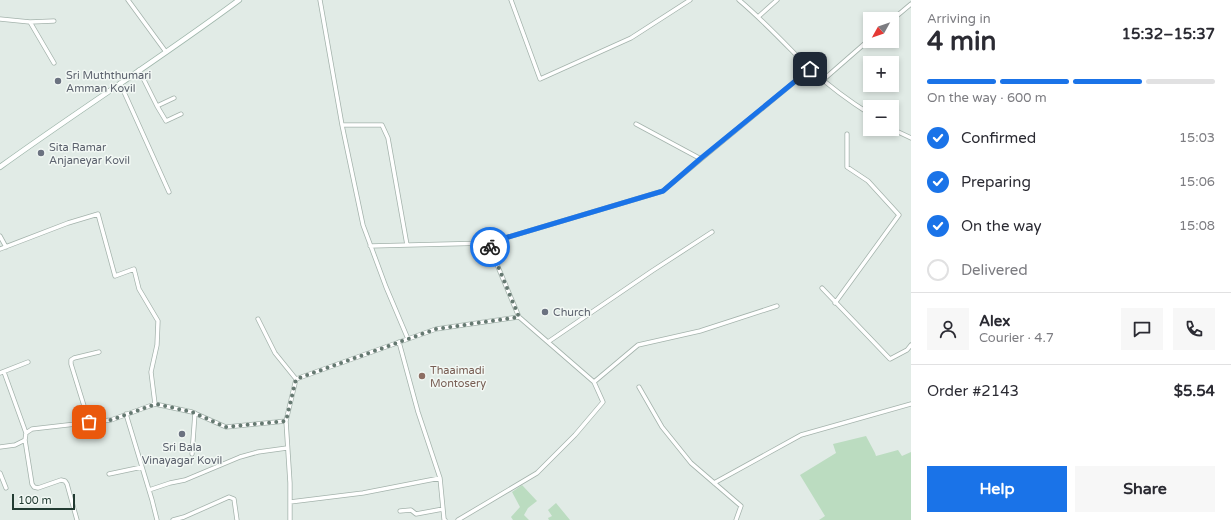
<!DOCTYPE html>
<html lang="en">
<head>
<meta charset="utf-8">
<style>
  :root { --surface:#fff; --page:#f7f7f7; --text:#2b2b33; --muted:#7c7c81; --line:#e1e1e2; --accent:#1a73e8 }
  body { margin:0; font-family:"Varela Round",sans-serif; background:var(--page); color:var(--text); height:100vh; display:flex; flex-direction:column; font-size:15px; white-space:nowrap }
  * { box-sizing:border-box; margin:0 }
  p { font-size:13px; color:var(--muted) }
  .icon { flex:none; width:22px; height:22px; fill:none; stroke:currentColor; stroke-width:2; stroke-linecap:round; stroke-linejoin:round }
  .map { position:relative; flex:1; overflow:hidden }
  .details { display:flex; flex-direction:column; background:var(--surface); width:320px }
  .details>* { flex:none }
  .needle { width:26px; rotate:230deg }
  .tools { position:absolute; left:863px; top:12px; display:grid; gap:8px }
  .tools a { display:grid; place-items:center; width:36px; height:36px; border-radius:0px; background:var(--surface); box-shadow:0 2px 6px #0003; font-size:20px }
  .scale { position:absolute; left:12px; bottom:10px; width:63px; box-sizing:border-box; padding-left:4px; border:2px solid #223b32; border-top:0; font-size:11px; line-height:14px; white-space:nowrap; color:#223b32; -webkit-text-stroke:3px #f2f8f4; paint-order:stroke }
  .pin { position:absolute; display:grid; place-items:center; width:34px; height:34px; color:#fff; margin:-17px; border-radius:8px; box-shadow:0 2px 6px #0006 }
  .courier { position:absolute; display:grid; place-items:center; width:40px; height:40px; margin:-20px; border:3px solid #1a73e8; border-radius:50%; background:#fff; color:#222; box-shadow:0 1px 5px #0007 }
  .headline em { font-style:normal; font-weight:700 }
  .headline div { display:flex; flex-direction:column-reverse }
  .headline { display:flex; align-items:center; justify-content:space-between; height:68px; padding:0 16px }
  h1 { font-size:26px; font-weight:700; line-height:30px }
  .bar { display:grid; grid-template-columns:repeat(4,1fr); gap:6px 4px; align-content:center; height:48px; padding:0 16px }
  .bar i { height:5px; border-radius:3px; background:var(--line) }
  .bar .selected { background:var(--accent) }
  .bar p { grid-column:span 4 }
  .line { display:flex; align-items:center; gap:10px; padding:0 16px; border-top:1px solid var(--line) }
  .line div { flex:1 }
  .round { display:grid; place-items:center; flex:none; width:42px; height:42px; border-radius:0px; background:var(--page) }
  ol { padding:0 16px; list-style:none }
  li { display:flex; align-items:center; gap:12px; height:44px }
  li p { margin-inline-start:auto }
  li .icon { padding:4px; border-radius:50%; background:var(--accent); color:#fff; stroke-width:4 }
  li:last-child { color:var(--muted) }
  li i { width:22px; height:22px; border:2px solid var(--line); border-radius:50% }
  .action { display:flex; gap:8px; margin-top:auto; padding:8px 16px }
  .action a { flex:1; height:46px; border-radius:0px; background:var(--accent); color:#fff; font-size:16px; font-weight:700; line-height:46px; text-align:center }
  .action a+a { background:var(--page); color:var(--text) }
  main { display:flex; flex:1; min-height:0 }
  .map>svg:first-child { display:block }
</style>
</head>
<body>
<main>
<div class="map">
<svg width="911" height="520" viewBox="0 0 911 520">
  <rect width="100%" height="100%" fill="#e1ebe6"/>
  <path fill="#bbdcc0" d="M 866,436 L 875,453 L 876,456 L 898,450 L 902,456 L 911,452 L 911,520 L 819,520 L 825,516 L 800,475 L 836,453 L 833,444 Z
    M 522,485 L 537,501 L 528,508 L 524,515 L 529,520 L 513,520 L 511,517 L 520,507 L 512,492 Z
    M 556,503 L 570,520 L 549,520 L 548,518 L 552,516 L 548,510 Z"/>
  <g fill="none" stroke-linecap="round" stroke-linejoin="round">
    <g stroke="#a4b3ac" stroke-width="5">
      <path id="street" d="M 128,0 L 166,52
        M 320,0 L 342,125 L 363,225 L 386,287 L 408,339
        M 511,0 L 540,79 L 631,38 L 690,0
        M 739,0 C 764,21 786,45 809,68 C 828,85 849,101 870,114
        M 758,17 L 777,0
        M 0,19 L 30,22 L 54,21
        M 892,20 L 911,4
        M 30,22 L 54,63
        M 139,70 L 157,106 L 174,98
        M 823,80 L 870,39
        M 120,83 L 169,192
        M 157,106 L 166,121 L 181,114
        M 636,124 L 701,159
        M 342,125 L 382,125 L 388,138 L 407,245
        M 892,129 L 911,138
        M 0,236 L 6,247
        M 370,246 L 488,243
        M 0,249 L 68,223 L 98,214 L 115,276 L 134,269 L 139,289 L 158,321 L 157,345 L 151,372 L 155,404 L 192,412 L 226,427 L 286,421 L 290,483 L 290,520
        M 822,288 L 890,359 L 907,350 L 911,345
        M 835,303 L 899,215 L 868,181 L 847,167 L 847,134
        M 777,306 L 700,331 L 638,345 L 594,382 L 519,317 L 488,243 L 663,191 L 701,159 L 810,69
        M 258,319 L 275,353 L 296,379
        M 399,342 L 418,412 L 440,478 L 444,519 L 445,520
        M 548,342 L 652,271 L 712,232
        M 4,372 L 26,433
        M 0,373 L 28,362
        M 639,387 L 662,427 L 691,463 L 741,506 L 736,520
        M 126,414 L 152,500 L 157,520
        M 286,421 L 296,379 L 436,329 L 519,317
        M 89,422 L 71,364 L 71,360 L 74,358 L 99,352
        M 25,440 L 32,484 L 34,487 L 38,488 L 61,480 L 65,481 L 67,484 L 77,520
        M 0,447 L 15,445 L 25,440 L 26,433 L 32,429 L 111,420 L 155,404
        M 192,454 L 195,413
        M 0,473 L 6,488
        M 109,474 L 142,467
        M 714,483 L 801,435 L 911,404
        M 149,490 L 170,483 L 185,480 L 240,457 L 258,452 L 287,448
        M 290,502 L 363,493 L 440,478
        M 400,511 L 411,510 L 416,514 L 443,509
        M 173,520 L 184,517 L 229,497 L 234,499 L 237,520
        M 458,520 L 537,473 L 575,435 L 603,402 L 594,382"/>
    </g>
    <g stroke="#a0b7ac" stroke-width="6">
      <path id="secondary" d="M 0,167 C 79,110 161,58 239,0"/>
    </g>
    <use href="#street" stroke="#fff" stroke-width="3.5"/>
    <use href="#secondary" stroke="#fff" stroke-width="4.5"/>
  </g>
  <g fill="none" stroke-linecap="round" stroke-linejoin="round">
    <path stroke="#657971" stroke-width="4" stroke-dasharray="0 7.2" d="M 89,422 L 111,420 L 156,404 L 192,412 L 226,427 L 286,421 L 296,379 L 436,329 L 519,317 L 490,247"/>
    <path stroke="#1a73e8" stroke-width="5" d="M 490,247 L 488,243 L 663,191 L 700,159 L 810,69"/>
  </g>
  <g fill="#6b7280" stroke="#f2f8f4" stroke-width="1.5">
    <circle cx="58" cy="81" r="4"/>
    <circle cx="41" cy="153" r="4"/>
    <circle cx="545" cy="312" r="4"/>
    <circle cx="182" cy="434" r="4"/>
  </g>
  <circle fill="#8d6e63" stroke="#f2f8f4" stroke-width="1.5" cx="422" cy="376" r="4"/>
  <g text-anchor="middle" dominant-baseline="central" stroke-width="3" stroke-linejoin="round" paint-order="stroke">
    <g font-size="11" fill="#5b616d" stroke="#f2f8f4" text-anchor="start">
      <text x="66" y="75">Sri Muththumari<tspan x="66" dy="13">Amman Kovil</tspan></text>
      <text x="49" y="147">Sita Ramar<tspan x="49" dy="13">Anjaneyar Kovil</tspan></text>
      <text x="553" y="312">Church</text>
      <text x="182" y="447" text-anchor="middle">Sri Bala<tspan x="182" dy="13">Vinayagar Kovil</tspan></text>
    </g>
    <g font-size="11" fill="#785e54" stroke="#f2f8f4" text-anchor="start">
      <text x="430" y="370">Thaaimadi<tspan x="430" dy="13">Montosery</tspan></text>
    </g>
  </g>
</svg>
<div class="tools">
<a><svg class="needle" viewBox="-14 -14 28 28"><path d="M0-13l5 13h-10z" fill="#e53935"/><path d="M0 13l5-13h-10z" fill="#7c7c81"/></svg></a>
<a>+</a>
<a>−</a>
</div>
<div class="scale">100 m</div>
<div class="pin" style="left:89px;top:422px;background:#ea580c"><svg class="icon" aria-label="bag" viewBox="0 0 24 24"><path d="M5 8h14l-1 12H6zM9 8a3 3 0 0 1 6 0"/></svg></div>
<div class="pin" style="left:810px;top:69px;background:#1f2937"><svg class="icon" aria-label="home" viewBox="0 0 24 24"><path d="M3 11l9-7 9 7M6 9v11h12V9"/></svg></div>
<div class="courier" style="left:490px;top:247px"><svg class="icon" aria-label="bike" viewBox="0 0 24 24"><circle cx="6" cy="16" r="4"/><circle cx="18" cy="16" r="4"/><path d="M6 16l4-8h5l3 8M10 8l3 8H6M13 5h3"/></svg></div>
</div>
<section class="details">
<div class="headline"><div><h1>4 min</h1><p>Arriving in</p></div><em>15:32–15:37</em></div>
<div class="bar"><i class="selected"></i><i class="selected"></i><i class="selected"></i><i></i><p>On the way · 600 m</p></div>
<ol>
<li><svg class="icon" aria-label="check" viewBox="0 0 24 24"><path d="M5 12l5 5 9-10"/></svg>Confirmed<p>15:03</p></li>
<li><svg class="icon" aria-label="check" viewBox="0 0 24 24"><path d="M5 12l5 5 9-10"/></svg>Preparing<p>15:06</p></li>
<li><svg class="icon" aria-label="check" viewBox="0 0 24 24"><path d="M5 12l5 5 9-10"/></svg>On the way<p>15:08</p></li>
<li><i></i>Delivered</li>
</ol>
<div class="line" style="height:72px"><a class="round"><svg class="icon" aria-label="person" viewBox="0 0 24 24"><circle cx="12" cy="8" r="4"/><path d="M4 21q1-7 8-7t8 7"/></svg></a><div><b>Alex</b><p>Courier · 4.7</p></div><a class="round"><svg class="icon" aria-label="chat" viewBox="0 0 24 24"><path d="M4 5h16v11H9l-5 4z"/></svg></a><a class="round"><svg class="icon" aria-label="phone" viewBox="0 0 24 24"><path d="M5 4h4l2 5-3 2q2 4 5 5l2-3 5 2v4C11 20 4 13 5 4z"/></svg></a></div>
<div class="line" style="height:52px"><div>Order #2143</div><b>$5.54</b></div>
<div class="action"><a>Help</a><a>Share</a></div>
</section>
</main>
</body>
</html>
